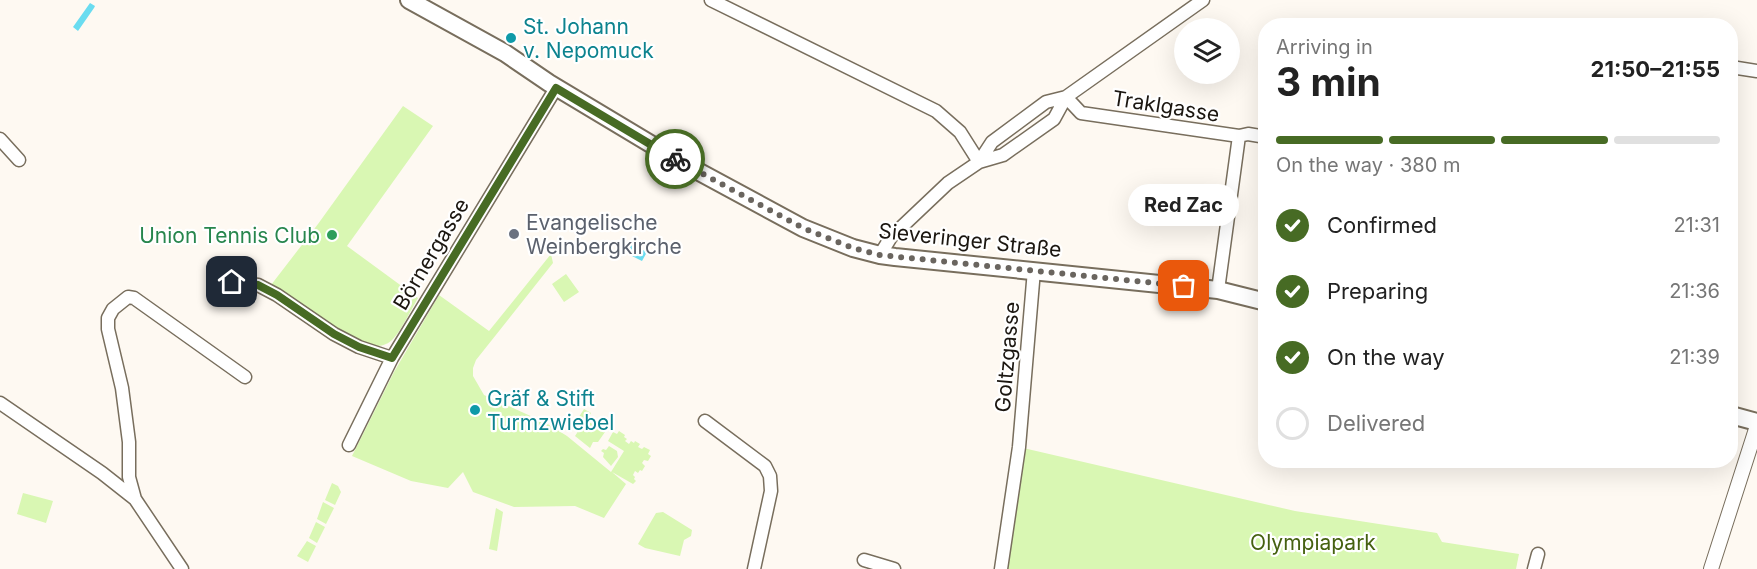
<!DOCTYPE html>
<html lang="en">
<head>
<meta charset="utf-8">
<style>
  :root { --surface:#fff; --page:#f2f2f2; --text:#222; --muted:#767676; --line:#e0e0e0; --accent:#476b24 }
  body { margin:0; font-family:Inter,sans-serif; background:var(--page); color:var(--text); height:100vh; display:flex; flex-direction:column; font-size:22px; white-space:nowrap }
  * { box-sizing:border-box; margin:0 }
  p { font-size:20px; color:var(--muted) }
  .icon { flex:none; width:33px; height:33px; fill:none; stroke:currentColor; stroke-width:2; stroke-linecap:round; stroke-linejoin:round }
  .map { position:relative; flex:1; overflow:hidden }
  .panel { position:absolute; left:1258px; top:18px; width:480px; height:450px; display:flex; flex-direction:column; background:var(--surface); border-radius:24px; box-shadow:0 6px 24px #0002 }
  .panel>* { flex:none }
  .controls { position:absolute; left:1174px; top:18px; display:grid; gap:12px }
  .controls a { display:grid; place-items:center; width:66px; height:66px; border-radius:50%; background:var(--surface); box-shadow:0 6px 24px #0002; font-size:30px }
  .pin { position:absolute; display:grid; place-items:center; width:51px; height:51px; color:#fff; margin:-26px; border-radius:12px; box-shadow:0 3px 9px #0006 }
  .courier { position:absolute; display:grid; place-items:center; width:60px; height:60px; margin:-30px; border:4px solid #476b24; border-radius:50%; background:#fff; color:#222; box-shadow:0 2px 8px #0007 }
  .bubble { position:absolute; height:42px; border-radius:21px; background:var(--surface); box-shadow:0 6px 24px #0002; font-size:20px; font-weight:700; line-height:42px; text-align:center }
  .summary em { font-style:normal; font-weight:700 }
  .summary div { display:flex; flex-direction:column-reverse }
  .summary { display:flex; align-items:center; justify-content:space-between; height:102px; padding:0 18px }
  h1 { font-size:39px; font-weight:700; line-height:45px }
  .bar { display:grid; grid-template-columns:repeat(4,1fr); gap:9px 6px; align-content:center; height:72px; padding:0 18px }
  .bar i { height:8px; border-radius:4px; background:var(--line) }
  .bar .on { background:var(--accent) }
  .bar p { grid-column:span 4 }
  ol { padding:0 18px; list-style:none }
  li { display:flex; align-items:center; gap:18px; height:66px }
  li p { margin-inline-start:auto }
  li .icon { padding:6px; border-radius:50%; background:var(--accent); color:#fff; stroke-width:4 }
  li:last-child { color:var(--muted) }
  li i { width:33px; height:33px; border:3px solid var(--line); border-radius:50% }
  .map>svg:first-child { display:block }
</style>
</head>
<body>
<div class="map">
<svg width="1757" height="569" viewBox="0 0 1757 569">
  <rect width="100%" height="100%" fill="#fef9f2"/>
  <path fill="#d9f7b3" d="M 403,106 L 433,126 L 347,246 L 418,298 C 412,308 400,333 392,340 C 385,347 373,347 364,346 L 278,292 L 277,288 L 271,285 L 318,224 Z
    M 551,254 L 553,263 L 476,360 L 473,368 L 473,376 L 484,395 L 546,423 L 567,436 L 611,472 L 624,451 L 608,441 L 613,432 L 617,434 L 619,431 L 625,435 L 624,437 L 627,439 L 625,441 L 629,444 L 631,441 L 634,443 L 635,441 L 640,444 L 638,447 L 642,449 L 644,447 L 650,450 L 648,454 L 651,456 L 648,461 L 644,460 L 642,463 L 645,466 L 642,471 L 640,470 L 638,473 L 635,471 L 633,475 L 635,477 L 634,479 L 636,481 L 633,484 L 612,472 L 626,484 L 604,518 L 575,506 L 514,507 L 473,492 L 463,472 L 448,488 L 411,481 L 352,456 L 394,372 L 439,295 L 489,331 Z
    M 566,274 L 579,292 L 564,302 L 552,284 Z
    M 584,409 L 591,413 L 586,420 L 605,432 L 598,442 L 593,442 L 590,448 L 575,436 L 581,427 L 575,423 Z
    M 609,446 L 617,451 L 618,457 L 611,466 L 603,457 L 604,453 L 601,451 L 603,449 L 606,450 Z
    M 1019,447 L 1295,511 L 1437,533 L 1442,542 L 1519,554 L 1516,569 L 1001,569 Z
    M 332,483 L 338,486 L 341,492 L 335,505 L 325,500 Z
    M 23,493 L 53,501 L 46,523 L 17,514 Z
    M 323,502 L 334,508 L 326,524 L 317,519 Z
    M 496,508 L 503,512 L 497,551 L 489,549 Z
    M 663,512 L 692,530 L 691,536 L 684,540 L 680,556 L 645,548 L 638,544 L 656,513 Z
    M 316,522 L 325,527 L 317,543 L 309,538 Z
    M 307,541 L 316,546 L 308,562 L 297,556 Z"/>
  <path fill="#6adcf0" d="M 90,3 L 95,6 L 94,8 L 78,31 L 73,27 Z
    M 627,242 L 647,252 L 642,261 L 622,251 Z"/>
  <g fill="none" stroke-linecap="round" stroke-linejoin="round">
    <g stroke="#786e5d" stroke-width="15">
      <path id="minor" d="M 711,0 L 936,111 L 960,132 L 979,162
        M 1731,67 L 1757,71
        M 1066,97 L 1081,113 L 1239,136 L 1248,134 L 1266,137
        M 0,139 L 19,160
        M 979,162 L 992,142 L 1046,102 L 1066,97 L 1203,0
        M 880,255 L 891,237 L 948,183 L 979,162 L 1003,155 L 1054,119 L 1066,97
        M 232,282 L 258,285 L 277,295 L 334,334 L 359,347 L 392,358
        M 1218,290 L 1239,136
        M 0,403 L 102,473 L 135,499 L 182,569
        M 705,421 L 765,466 L 770,476 L 771,491 L 754,569
        M 349,445 L 392,358 L 556,88
        M 135,499 L 129,477 L 129,442 L 122,388 L 108,329 L 108,318 L 113,309 L 128,297 L 134,298 L 245,377
        M 864,560 L 894,569
        M 1001,569 L 1019,447 L 1034,270
        M 1534,569 L 1538,554"/>
    </g>
    <g stroke="#786e5d" stroke-width="16">
      <path id="tertiary" d="M 1711,569 L 1757,426"/>
    </g>
    <g stroke="#786e5d" stroke-width="20">
      <path id="secondary" d="M 409,0 L 505,53 L 549,83 L 679,161 L 803,228 L 853,248 L 880,255 L 895,257 L 1218,290 L 1266,302
        M 1731,415 L 1757,422"/>
    </g>
    <use href="#minor" stroke="#fff" stroke-width="12"/>
    <use href="#tertiary" stroke="#fff" stroke-width="14"/>
    <use href="#secondary" stroke="#fff" stroke-width="16"/>
  </g>
  <g fill="none" stroke-linecap="round" stroke-linejoin="round">
    <path stroke="#6a655f" stroke-width="6" stroke-dasharray="0 10.8" d="M 675,159 L 803,228 L 853,248 L 880,255 L 1184,286"/>
    <path stroke="#476b24" stroke-width="8" d="M 232,282 L 258,285 L 277,295 L 334,334 L 359,347 L 392,358 L 556,88 L 675,159"/>
  </g>
  <g fill="#0f9aa8" stroke="#fff" stroke-width="2">
    <circle cx="511" cy="38" r="6"/>
    <circle cx="475" cy="410" r="6"/>
  </g>
  <circle fill="#6b7280" stroke="#fff" stroke-width="2" cx="514" cy="234" r="6"/>
  <circle fill="#2e9e5b" stroke="#fff" stroke-width="2" cx="332" cy="235" r="6"/>
  <g text-anchor="middle" dominant-baseline="central" stroke-width="4.5" stroke-linejoin="round" paint-order="stroke">
    <g font-size="21" fill="#0d838f" stroke="#fff" text-anchor="start">
      <text x="523" y="26">St. Johann<tspan x="523" dy="24">v. Nepomuck</tspan></text>
      <text x="487" y="398">Gräf &amp; Stift<tspan x="487" dy="24">Turmzwiebel</tspan></text>
    </g>
    <g font-size="21" fill="#1b1610" stroke="#fff">
      <text transform="translate(1166 106) rotate(9)">Traklgasse</text>
      <text transform="translate(970 240) rotate(6)">Sieveringer Straße</text>
      <text transform="translate(431 254) rotate(-59)">Börnergasse</text>
      <text transform="translate(1007 357) rotate(-85)">Goltzgasse</text>
    </g>
    <g font-size="21" fill="#5b616d" stroke="#fff" text-anchor="start">
      <text x="526" y="222">Evangelische<tspan x="526" dy="24">Weinbergkirche</tspan></text>
    </g>
    <g font-size="21" fill="#27864d" stroke="#fff" text-anchor="end">
      <text x="320" y="235">Union Tennis Club</text>
    </g>
    <g font-size="21" fill="#456110" stroke="#fff">
      <text x="1313" y="542">Olympiapark</text>
    </g>
  </g>
</svg>
<div class="controls">
<a><svg class="icon" aria-label="layers" viewBox="0 0 24 24"><path d="M12 4l9 5-9 5-9-5zM3 14l9 5 9-5"/></svg></a>
</div>
<div class="pin" style="left:1184px;top:286px;background:#ea580c"><svg class="icon" aria-label="bag" viewBox="0 0 24 24"><path d="M5 8h14l-1 12H6zM9 8a3 3 0 0 1 6 0"/></svg></div>
<div class="pin" style="left:232px;top:282px;background:#1f2937"><svg class="icon" aria-label="home" viewBox="0 0 24 24"><path d="M3 11l9-7 9 7M6 9v11h12V9"/></svg></div>
<div class="courier" style="left:675px;top:159px"><svg class="icon" aria-label="bike" viewBox="0 0 24 24"><circle cx="6" cy="16" r="4"/><circle cx="18" cy="16" r="4"/><path d="M6 16l4-8h5l3 8M10 8l3 8H6M13 5h3"/></svg></div>
<div class="bubble" style="left:1128px;top:184px;width:111px">Red Zac</div>
<section class="panel">
<div class="summary"><div><h1>3 min</h1><p>Arriving in</p></div><em>21:50–21:55</em></div>
<div class="bar"><i class="on"></i><i class="on"></i><i class="on"></i><i></i><p>On the way · 380 m</p></div>
<ol>
<li><svg class="icon" aria-label="check" viewBox="0 0 24 24"><path d="M5 12l5 5 9-10"/></svg>Confirmed<p>21:31</p></li>
<li><svg class="icon" aria-label="check" viewBox="0 0 24 24"><path d="M5 12l5 5 9-10"/></svg>Preparing<p>21:36</p></li>
<li><svg class="icon" aria-label="check" viewBox="0 0 24 24"><path d="M5 12l5 5 9-10"/></svg>On the way<p>21:39</p></li>
<li><i></i>Delivered</li>
</ol>
</section>
</div>
</body>
</html>
